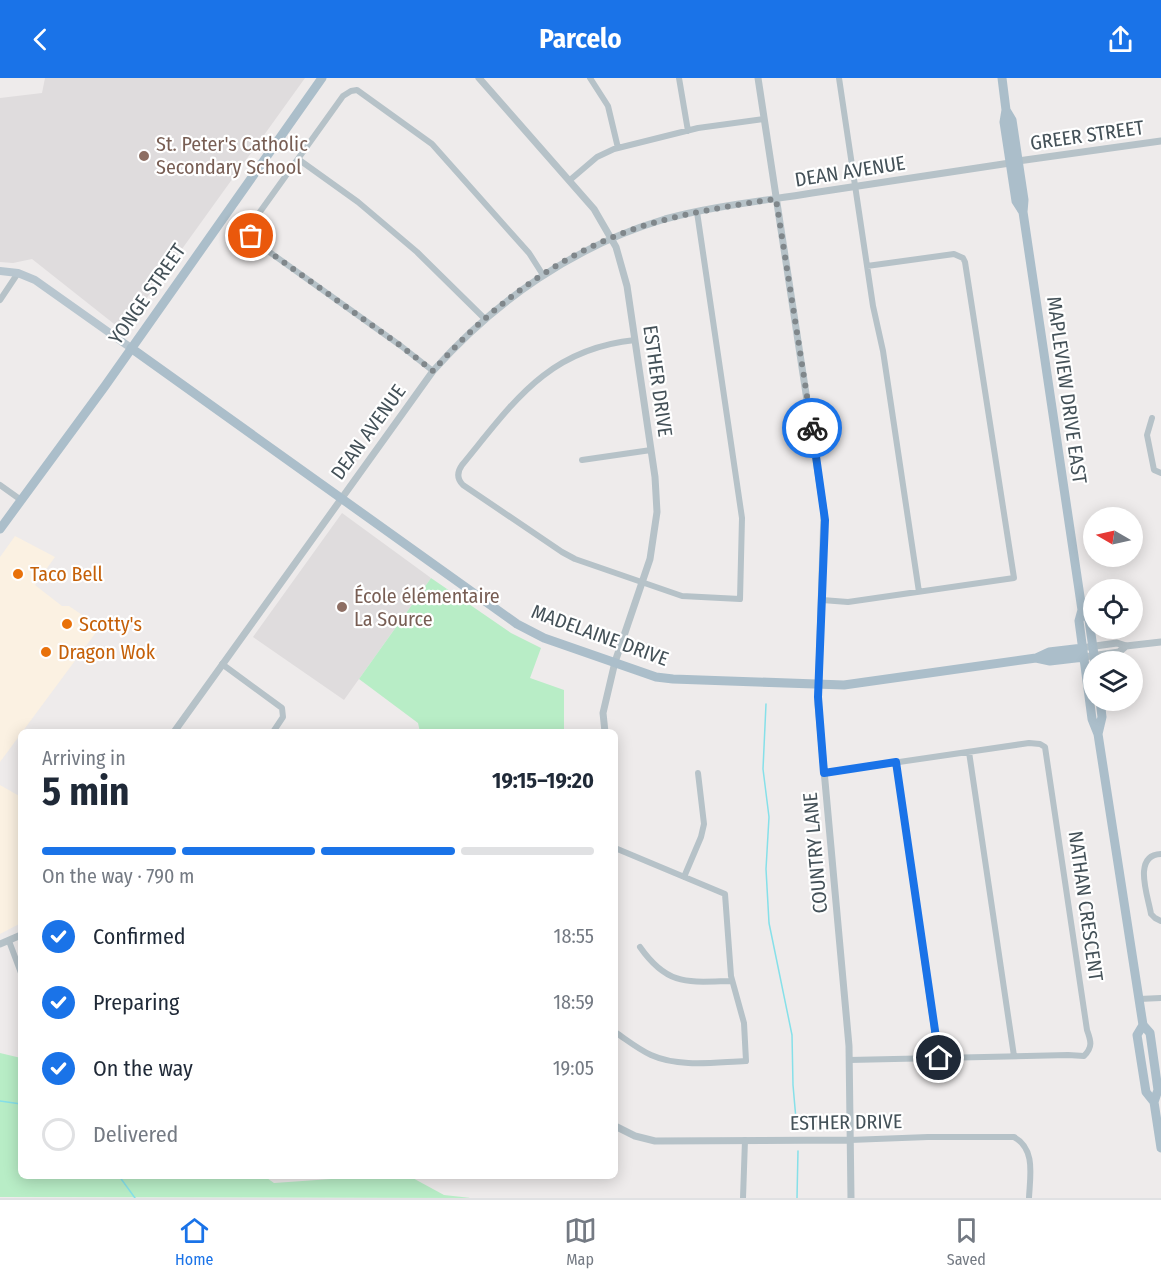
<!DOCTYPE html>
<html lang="en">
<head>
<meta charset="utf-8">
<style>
  :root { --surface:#fff; --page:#f2f2f3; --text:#1f2937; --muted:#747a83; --line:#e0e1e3; --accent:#1a73e8 }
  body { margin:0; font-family:"Fira Sans Condensed",sans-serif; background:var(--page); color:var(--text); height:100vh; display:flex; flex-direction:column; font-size:22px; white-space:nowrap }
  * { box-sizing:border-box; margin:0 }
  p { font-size:20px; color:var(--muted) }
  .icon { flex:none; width:33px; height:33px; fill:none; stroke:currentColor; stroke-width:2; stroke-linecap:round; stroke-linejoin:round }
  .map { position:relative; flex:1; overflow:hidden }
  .details { position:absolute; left:18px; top:651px; width:600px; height:450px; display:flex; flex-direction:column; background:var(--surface); border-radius:9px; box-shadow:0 3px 15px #0003 }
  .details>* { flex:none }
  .needle { width:39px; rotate:279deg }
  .controls { position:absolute; left:1083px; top:429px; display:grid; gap:12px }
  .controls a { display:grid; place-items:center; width:60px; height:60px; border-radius:50%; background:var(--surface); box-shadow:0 3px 15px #0003; font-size:30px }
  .pin { position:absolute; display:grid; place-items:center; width:51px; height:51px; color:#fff; margin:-26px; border:3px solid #fff; border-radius:50%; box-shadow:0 2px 6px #0007 }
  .courier { position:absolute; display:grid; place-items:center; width:60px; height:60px; margin:-30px; border:4px solid #1a73e8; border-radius:50%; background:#fff; color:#222; box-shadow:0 2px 8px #0007 }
  .summary em { font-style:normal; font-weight:700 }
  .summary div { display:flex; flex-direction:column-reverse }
  .summary { display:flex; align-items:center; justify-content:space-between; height:102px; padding:0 24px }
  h1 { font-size:39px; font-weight:700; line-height:45px }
  .bar { display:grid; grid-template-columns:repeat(4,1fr); gap:9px 6px; align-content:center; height:72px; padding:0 24px }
  .bar i { height:8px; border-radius:4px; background:var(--line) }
  .bar .active { background:var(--accent) }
  .bar p { grid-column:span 4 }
  ol { padding:0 24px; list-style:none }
  li { display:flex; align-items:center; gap:18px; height:66px }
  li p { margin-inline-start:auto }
  li .icon { padding:6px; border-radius:50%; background:var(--accent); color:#fff; stroke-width:4 }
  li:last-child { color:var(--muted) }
  li i { width:33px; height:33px; border:3px solid var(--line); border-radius:50% }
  header { display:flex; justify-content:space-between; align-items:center; height:78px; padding:0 24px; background:var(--accent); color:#fff; font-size:27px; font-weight:700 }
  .tab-bar { display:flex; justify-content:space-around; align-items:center; height:84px; border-top:2px solid var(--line); background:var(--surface); font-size:16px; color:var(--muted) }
  .tab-bar a { display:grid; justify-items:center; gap:3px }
  .tab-bar .active { color:var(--accent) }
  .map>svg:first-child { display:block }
</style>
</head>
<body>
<header><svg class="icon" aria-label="back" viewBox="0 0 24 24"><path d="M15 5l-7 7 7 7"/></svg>Parcelo<svg class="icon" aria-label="share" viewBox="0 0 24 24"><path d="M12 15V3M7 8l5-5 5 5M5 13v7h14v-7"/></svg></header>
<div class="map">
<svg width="1161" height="1120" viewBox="0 0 1161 1120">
  <rect width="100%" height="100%" fill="#eeebeb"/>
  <path fill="#fbf1e2" d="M 15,458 L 55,479 L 35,507 L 62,528 L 69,528 L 100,549 L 0,684 L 0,479 Z
    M 0,707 L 21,719 L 21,845 L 0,856 Z"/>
  <path fill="#dfdcdd" d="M 45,0 L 305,0 L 123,253 L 32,181 L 13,185 L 0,184 L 0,20 L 42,15 Z
    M 342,435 L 431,500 L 344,622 L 253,559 Z"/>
  <path fill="#b8edc6" d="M 431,500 L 511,555 L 541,570 L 530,600 L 564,612 L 564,654 L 420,654 L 418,645 L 359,601 Z
    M 0,975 L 21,980 L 21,1098 L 264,1098 L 274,1105 L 374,1098 L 409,1098 L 444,1117 L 471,1120 L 0,1119 Z"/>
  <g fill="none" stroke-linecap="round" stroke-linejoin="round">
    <path stroke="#86e0e9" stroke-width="1.5" d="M 766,626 L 763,691 L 769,739 L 766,791 L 769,845 L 792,957 L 793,1007 L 797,1053
      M 0,1023 L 21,1026
      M 119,1098 L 135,1120
      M 797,1120 L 798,1073"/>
    <path stroke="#b6c2c8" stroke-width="6" d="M 590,0 L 608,28 L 618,70
      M 679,0 L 688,53
      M 839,0 L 873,228 L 883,273 L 919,514
      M 298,81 L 358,124 L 417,174 L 485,241
      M 570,102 L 597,79 L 614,71 L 698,50 L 764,41
      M 0,222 L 18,195
      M 635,262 C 547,271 513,325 462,387 C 457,394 457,401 463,407 L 562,474 L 575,481 L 682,518 L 740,521 L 742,440 L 697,134
      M 433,293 L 401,268 L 254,163 L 249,152 L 252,145 L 343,18 L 351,13 L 357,12 L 432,66 L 529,175 L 543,197
      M 1152,340 L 1147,357 L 1154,392 L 1161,395
      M 582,382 L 651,372
      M 0,407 L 21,422
      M 822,522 L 848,524 L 1014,500 L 965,184 L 963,180 L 954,176 L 867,188
      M 222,586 L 282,630 L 283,639 L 273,654
      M 969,674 L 1014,978
      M 896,684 L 938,979
      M 824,695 L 1029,665 L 1040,666 L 1045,669 L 1087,952 C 1091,963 1093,969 1084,978 L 1068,977 L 849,982
      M 615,770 L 725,816 L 731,898 L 744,945 L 746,983 C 716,984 680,990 651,977 C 638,971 627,962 615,954
      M 1161,776 C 1132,777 1148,818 1151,836 L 1155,840 L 1161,843
      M 684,799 L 701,759 L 704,746 L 698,695
      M 9,863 L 21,895
      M 640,869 C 668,909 689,904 732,903
      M 1139,921 L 1161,920
      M 850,1062 L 928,1059 L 1014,1059 C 1036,1071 1030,1098 1029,1120
      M 743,1120 L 745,1062"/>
    <path stroke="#b6c2c8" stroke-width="7" d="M 479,0 L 594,131 L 616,169 L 627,208 L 655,399 L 657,434 L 650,481 L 615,584 L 603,635 L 605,654
      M 758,0 L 824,434 L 818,626 L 849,968 L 851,1120
      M 1018,83 L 1161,63
      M 1088,569 L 1117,565 L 1126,568 L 1161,564
      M 1084,579 L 1119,574 L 1126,568
      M 174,654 L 433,293 C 495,223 574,168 665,141 C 713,128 763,123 812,115 C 878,105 944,95 1010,85
      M 0,866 L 21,857
      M 615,1048 L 635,1058 L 655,1063 L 850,1062"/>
    <path stroke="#b8c6cf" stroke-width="8" d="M 0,193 L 18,195 L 35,202 L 131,270"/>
    <path stroke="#abbeca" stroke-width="9" d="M 1002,0 L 1006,32 L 1004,44 L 1016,123 L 1023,134
      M 1006,32 L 1012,42 L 1024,122 L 1023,134 L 1082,532 L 1079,543 L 1092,641 L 1098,656 L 1143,947 L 1150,955 L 1158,1012 L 1154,1024 L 1161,1070
      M 131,270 L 517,546 L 544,560 L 656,599 L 673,601 L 844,607 L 1036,580 L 1049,574 L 1083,570
      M 0,451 L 105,308 L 322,0
      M 1082,532 L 1089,542 L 1095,584
      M 1036,580 L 1050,583 L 1084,579
      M 1098,656 L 1102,639 L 1100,622
      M 1143,947 L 1137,957 L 1146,1014 L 1154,1024"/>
  </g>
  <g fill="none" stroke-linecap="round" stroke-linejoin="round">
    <path stroke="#80878b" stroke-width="6" stroke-dasharray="0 10.8" d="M 251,158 L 254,163 L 401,268 L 433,293 C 494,223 576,163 668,141 C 704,132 740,126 776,121 L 812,350"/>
    <path stroke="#1a73e8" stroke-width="8" d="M 812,350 L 825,442 L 818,619 L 824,695 L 896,684 L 939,980"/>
  </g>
  <g fill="#8d6e63" stroke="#fff" stroke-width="2">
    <circle cx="144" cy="78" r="6"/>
    <circle cx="342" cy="529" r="6"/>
  </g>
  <g fill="#e8710a" stroke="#fff" stroke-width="2">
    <circle cx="18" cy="496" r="6"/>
    <circle cx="67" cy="546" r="6"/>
    <circle cx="46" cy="574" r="6"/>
  </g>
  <g text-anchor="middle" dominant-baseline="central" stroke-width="4.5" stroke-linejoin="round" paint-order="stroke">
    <g font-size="20" fill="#445158" stroke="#fff">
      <text transform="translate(1087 57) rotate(-8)">GREER STREET</text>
      <text transform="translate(850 93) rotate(-9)">DEAN AVENUE</text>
      <text transform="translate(147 216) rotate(-55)">YONGE STREET</text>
      <text transform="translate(658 303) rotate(82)">ESTHER DRIVE</text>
      <text transform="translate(1067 312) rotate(82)">MAPLEVIEW DRIVE EAST</text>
      <text transform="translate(368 354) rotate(-54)">DEAN AVENUE</text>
      <text transform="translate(600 557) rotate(20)">MADELAINE DRIVE</text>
      <text transform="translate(815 775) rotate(-95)">COUNTRY LANE</text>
      <text transform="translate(1086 828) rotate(82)">NATHAN CRESCENT</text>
      <text transform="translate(846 1044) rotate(-1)">ESTHER DRIVE</text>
    </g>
    <g font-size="20" fill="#785e54" stroke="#fff" text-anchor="start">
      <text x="156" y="66">St. Peter's Catholic<tspan x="156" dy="23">Secondary School</tspan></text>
      <text x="354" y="518">École élémentaire<tspan x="354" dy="23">La Source</tspan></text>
    </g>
    <g font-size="20" fill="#c56008" stroke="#fff" text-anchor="start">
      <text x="30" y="496">Taco Bell</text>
      <text x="79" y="546">Scotty's</text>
      <text x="58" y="574">Dragon Wok</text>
    </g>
  </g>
</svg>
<div class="controls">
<a><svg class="needle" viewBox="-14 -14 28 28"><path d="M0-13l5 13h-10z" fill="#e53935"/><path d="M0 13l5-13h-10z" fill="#747a83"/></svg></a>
<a><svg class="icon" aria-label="locate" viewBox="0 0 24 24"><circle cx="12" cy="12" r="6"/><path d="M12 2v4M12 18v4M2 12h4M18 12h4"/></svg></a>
<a><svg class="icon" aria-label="layers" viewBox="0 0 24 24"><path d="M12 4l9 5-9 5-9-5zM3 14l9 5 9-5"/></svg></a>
</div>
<div class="pin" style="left:251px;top:158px;background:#ea580c"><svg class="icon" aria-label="bag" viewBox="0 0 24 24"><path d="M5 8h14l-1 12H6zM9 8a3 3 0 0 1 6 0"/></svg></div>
<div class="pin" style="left:939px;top:980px;background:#1f2937"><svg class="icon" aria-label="home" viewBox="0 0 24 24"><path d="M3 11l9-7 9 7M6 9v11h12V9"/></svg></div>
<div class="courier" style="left:812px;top:350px"><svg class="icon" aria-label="bike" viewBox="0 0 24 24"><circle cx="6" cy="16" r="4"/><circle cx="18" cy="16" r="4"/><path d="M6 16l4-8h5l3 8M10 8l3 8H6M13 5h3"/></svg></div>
<section class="details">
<div class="summary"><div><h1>5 min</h1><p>Arriving in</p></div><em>19:15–19:20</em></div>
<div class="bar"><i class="active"></i><i class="active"></i><i class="active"></i><i></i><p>On the way · 790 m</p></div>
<ol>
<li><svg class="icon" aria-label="check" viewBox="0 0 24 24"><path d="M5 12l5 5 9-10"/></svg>Confirmed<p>18:55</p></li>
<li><svg class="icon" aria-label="check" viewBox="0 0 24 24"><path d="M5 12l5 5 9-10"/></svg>Preparing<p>18:59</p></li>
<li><svg class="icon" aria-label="check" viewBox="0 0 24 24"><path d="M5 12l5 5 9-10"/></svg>On the way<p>19:05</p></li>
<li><i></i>Delivered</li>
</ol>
</section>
</div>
<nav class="tab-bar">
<a class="active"><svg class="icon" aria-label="home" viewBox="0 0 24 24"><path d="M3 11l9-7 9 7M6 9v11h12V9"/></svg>Home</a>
<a><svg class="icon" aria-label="map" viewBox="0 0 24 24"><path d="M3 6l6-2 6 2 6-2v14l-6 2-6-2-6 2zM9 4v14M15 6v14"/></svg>Map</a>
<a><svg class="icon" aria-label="saved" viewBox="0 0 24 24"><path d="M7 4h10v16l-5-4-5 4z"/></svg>Saved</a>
</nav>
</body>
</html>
